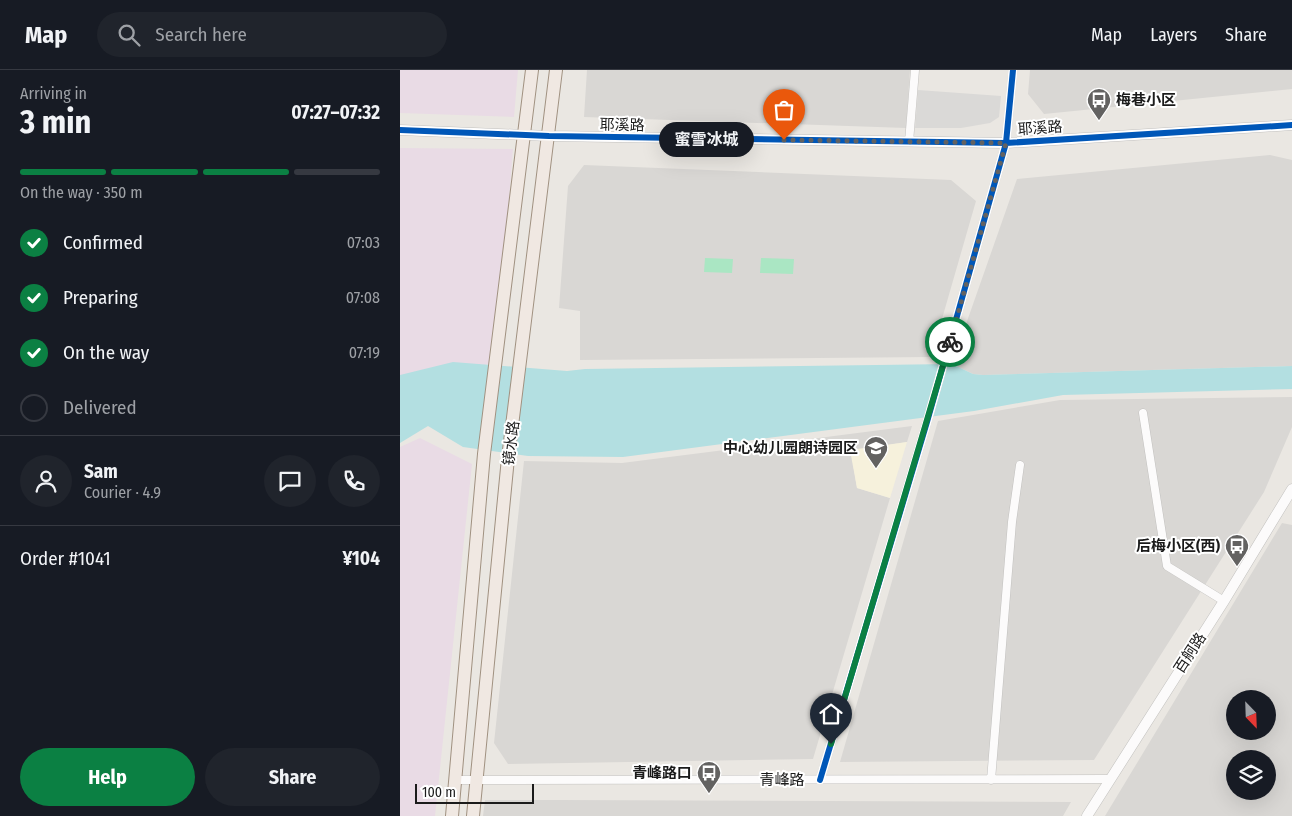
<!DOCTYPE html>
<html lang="en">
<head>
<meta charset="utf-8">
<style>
  :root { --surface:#171b24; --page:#20242c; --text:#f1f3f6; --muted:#9ea1a6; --line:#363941; --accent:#0b8043 }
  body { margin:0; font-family:"Fira Sans Condensed","Noto Sans SC",sans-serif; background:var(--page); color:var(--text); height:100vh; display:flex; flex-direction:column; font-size:19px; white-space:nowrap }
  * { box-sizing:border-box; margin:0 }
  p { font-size:16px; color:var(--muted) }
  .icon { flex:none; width:28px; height:28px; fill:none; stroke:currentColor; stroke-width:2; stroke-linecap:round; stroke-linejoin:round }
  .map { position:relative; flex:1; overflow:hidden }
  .drawer { display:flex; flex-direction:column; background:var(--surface); width:400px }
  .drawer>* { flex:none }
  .needle { width:32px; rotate:157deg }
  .tools { position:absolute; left:826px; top:620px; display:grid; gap:10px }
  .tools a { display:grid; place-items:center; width:50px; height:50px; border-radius:50%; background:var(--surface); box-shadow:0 5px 20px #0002; font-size:25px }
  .scale { position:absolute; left:15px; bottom:12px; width:119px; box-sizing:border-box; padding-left:5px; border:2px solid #1b1b1b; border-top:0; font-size:14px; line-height:18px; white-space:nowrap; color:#1b1b1b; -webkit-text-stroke:4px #fff; paint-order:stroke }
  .pin { position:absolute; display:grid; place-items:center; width:42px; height:42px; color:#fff; margin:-51px -21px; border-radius:50% 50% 50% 0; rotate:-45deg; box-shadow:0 0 5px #0007 }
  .pin .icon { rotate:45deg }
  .courier { position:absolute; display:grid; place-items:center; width:50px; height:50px; margin:-25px; border:4px solid #0b8043; border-radius:50%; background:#fff; color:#222; box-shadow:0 1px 6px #0007 }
  .bubble { position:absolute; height:35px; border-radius:18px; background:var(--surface); box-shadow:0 5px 20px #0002; font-size:16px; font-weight:700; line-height:35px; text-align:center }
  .head em { font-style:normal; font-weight:700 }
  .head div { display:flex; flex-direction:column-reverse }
  .head { display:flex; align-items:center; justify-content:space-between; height:85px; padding:0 20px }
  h1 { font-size:32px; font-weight:700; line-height:38px }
  .bar { display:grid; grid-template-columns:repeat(4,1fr); gap:8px 5px; align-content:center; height:60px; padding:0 20px }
  .bar i { height:6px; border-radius:4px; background:var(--line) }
  .bar .current { background:var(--accent) }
  .bar p { grid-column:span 4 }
  .line { display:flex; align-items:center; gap:12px; padding:0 20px; border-top:1px solid var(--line) }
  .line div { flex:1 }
  .round { display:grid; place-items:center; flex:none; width:52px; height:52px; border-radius:26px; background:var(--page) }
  ol { padding:0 20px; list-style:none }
  li { display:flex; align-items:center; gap:15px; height:55px }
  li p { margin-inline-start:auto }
  li .icon { padding:5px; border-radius:50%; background:var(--accent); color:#fff; stroke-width:4 }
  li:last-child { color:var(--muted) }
  li i { width:28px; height:28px; border:2px solid var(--line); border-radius:50% }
  .button { display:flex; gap:10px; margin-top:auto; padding:10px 20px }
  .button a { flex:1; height:58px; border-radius:30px; background:var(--accent); color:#fff; font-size:20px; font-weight:700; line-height:58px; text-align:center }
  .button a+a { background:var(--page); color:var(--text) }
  header { display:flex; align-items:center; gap:30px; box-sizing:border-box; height:70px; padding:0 25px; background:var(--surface); border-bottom:1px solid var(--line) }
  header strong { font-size:24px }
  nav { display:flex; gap:28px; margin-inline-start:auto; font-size:18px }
  .search { width:350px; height:45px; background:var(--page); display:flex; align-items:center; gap:12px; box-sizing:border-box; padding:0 18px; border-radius:28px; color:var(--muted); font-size:19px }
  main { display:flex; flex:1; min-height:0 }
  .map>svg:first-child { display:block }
</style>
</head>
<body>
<header>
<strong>Map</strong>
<div class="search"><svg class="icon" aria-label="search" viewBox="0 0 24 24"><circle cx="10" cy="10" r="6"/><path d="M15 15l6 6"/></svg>Search here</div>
<nav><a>Map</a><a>Layers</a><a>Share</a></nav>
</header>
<main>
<section class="drawer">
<div class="head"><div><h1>3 min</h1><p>Arriving in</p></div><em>07:27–07:32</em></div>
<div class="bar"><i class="current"></i><i class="current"></i><i class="current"></i><i></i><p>On the way · 350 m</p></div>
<ol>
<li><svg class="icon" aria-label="check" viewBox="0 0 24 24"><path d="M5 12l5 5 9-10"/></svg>Confirmed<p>07:03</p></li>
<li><svg class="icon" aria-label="check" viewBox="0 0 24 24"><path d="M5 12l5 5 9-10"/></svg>Preparing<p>07:08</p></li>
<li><svg class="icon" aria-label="check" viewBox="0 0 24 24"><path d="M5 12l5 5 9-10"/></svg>On the way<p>07:19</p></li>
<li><i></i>Delivered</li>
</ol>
<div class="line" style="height:90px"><a class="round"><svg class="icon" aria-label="person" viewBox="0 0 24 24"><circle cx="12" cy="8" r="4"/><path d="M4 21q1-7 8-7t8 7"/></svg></a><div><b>Sam</b><p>Courier · 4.9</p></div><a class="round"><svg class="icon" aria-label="chat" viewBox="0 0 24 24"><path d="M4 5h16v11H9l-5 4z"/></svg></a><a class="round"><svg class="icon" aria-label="phone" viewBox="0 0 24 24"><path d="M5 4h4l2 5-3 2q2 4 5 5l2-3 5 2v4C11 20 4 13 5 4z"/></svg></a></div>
<div class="line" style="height:65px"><div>Order #1041</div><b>¥104</b></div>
<div class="button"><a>Help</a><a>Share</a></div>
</section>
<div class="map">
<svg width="892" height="746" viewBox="0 0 892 746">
  <rect width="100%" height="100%" fill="#eae7e2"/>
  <path fill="#d9d7d4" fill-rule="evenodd" d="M 187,0 L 510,0 L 506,58 L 184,47 Z
    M 630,0 L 892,0 L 892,19 L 644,44 L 628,24 Z
    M 870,85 L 892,90 L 892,296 L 583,305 L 573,304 L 552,294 L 617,109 Z
    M 184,95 L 551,110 L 576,131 L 531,287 L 180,290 L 180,241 L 159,238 L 168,116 Z
    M 892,327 L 892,357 L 864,422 L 694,690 L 440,692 L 538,351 L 660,330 Z
    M 512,356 L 507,372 L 451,381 L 457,418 L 490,428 L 413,689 L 108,694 L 94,673 L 124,391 L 222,393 Z
    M 882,453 L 892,455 L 892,746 L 705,746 ZM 835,629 L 868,629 L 868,661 L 835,661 ZM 835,689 L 868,689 L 868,721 L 835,721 Z
    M 85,730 L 158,730 L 671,732 L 663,746 L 83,746 Z"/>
  <path fill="#e9dbe5" d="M 0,0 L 118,0 L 114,47 L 0,43 Z
    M 0,78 L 113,79 L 96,293 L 0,311 Z
    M 20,368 L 72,394 L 35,746 L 0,746 L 0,377 Z"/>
  <path fill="#f6f1dc" d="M 507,372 L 490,428 L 457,418 L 450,380 Z"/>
  <path fill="#aae6c3" d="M 305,188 L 333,189 L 332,203 L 304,202 Z
    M 361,188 L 394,189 L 393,204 L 360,203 Z"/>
  <path fill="#dad9d7" d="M 518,20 L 601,26 L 599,47 L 590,53 L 561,58 L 515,58 Z"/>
  <path fill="#b3dfe1" d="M 53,292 L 167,301 L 185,299 L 552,294 L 573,304 L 583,305 L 892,296 L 892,319 L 663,325 L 574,341 L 223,387 L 128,386 L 63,377 L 28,356 L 0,373 L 0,305 Z"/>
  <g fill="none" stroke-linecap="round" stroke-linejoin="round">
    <g stroke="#c2c1bf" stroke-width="9">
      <path id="minor" d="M 509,72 L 515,0
        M 743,343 L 767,496 L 824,531
        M 56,710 L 708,709
        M 420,710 L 527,352 L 606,73 L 613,0
        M 591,710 L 612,452 L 620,395"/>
    </g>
    <g stroke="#c2c1bf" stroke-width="11">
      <path id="tertiary" d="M 0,60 L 149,66 L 606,73 L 892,55
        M 687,746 L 824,531 L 892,419"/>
    </g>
    <g stroke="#a09180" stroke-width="14">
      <path id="primary" d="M 52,746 L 84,384 L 132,0
        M 73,746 L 108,388 L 156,0"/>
    </g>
    <use href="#minor" stroke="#fcfbfb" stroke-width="8"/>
    <use href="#tertiary" stroke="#fcfbfb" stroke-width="10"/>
    <use href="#primary" stroke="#f0e8e2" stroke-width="12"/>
    <g stroke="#fff" stroke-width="9">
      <path id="cycleway" d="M 0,60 L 149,66 L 606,73 L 892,55
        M 420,710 L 527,352 L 606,73 L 613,0"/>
    </g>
    <use href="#cycleway" stroke="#0057b8" stroke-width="6"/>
  </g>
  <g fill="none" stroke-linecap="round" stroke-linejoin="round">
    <path stroke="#636261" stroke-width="5" stroke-dasharray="0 9" d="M 384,70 L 606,73 L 550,272"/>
    <path stroke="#0b8043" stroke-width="6" d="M 431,674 L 550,272"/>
  </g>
  <defs>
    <g id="bus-pin" transform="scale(1.25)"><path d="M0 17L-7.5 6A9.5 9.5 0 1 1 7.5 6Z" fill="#636261" stroke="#fff"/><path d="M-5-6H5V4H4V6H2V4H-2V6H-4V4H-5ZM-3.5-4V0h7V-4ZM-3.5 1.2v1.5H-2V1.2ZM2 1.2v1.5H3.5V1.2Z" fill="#fff"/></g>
    <g id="school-pin" transform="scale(1.25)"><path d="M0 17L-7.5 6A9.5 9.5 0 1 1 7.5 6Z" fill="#636261" stroke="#fff"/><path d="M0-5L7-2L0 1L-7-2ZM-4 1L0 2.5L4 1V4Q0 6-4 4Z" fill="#fff"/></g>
  </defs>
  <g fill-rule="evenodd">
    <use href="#bus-pin" x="699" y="30"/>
    <use href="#school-pin" x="476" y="378"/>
    <use href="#bus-pin" x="837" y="476"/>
    <use href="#bus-pin" x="309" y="703"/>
  </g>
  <g text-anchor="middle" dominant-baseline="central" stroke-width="4" stroke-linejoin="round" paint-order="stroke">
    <g font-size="15" font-weight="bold" fill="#1b1b1b" stroke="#fff" text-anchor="end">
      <text x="716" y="30" text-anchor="start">梅巷小区</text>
      <text x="458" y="378">中心幼儿园朗诗园区</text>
      <text x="820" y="476">后梅小区(西)</text>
      <text x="292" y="703">青峰路口</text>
    </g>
    <g font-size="15" fill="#1b1b1b" stroke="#fff">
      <text transform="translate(222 55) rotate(1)">耶溪路</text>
      <text transform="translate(640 58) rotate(-4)">耶溪路</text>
      <text transform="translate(111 373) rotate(-83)">镜水路</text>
      <text transform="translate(790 583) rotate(-57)">百舸路</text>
      <text x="382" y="710">青峰路</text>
    </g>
  </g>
</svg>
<div class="tools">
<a><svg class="needle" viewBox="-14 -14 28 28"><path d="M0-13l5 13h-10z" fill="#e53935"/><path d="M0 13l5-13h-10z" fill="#9ea1a6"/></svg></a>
<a><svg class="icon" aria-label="layers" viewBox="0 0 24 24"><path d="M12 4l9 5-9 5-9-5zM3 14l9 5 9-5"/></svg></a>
</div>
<div class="scale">100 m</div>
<div class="pin" style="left:384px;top:70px;background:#ea580c"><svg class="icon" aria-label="bag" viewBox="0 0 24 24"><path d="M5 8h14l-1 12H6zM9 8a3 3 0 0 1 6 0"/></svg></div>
<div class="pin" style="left:431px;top:674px;background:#1f2937"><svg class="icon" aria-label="home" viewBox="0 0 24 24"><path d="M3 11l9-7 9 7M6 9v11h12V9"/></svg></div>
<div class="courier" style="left:550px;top:272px"><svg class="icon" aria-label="bike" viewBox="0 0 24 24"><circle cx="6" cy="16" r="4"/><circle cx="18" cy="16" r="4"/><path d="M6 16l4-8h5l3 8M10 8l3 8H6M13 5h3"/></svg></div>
<div class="bubble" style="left:259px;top:52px;width:95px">蜜雪冰城</div>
</div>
</main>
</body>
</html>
